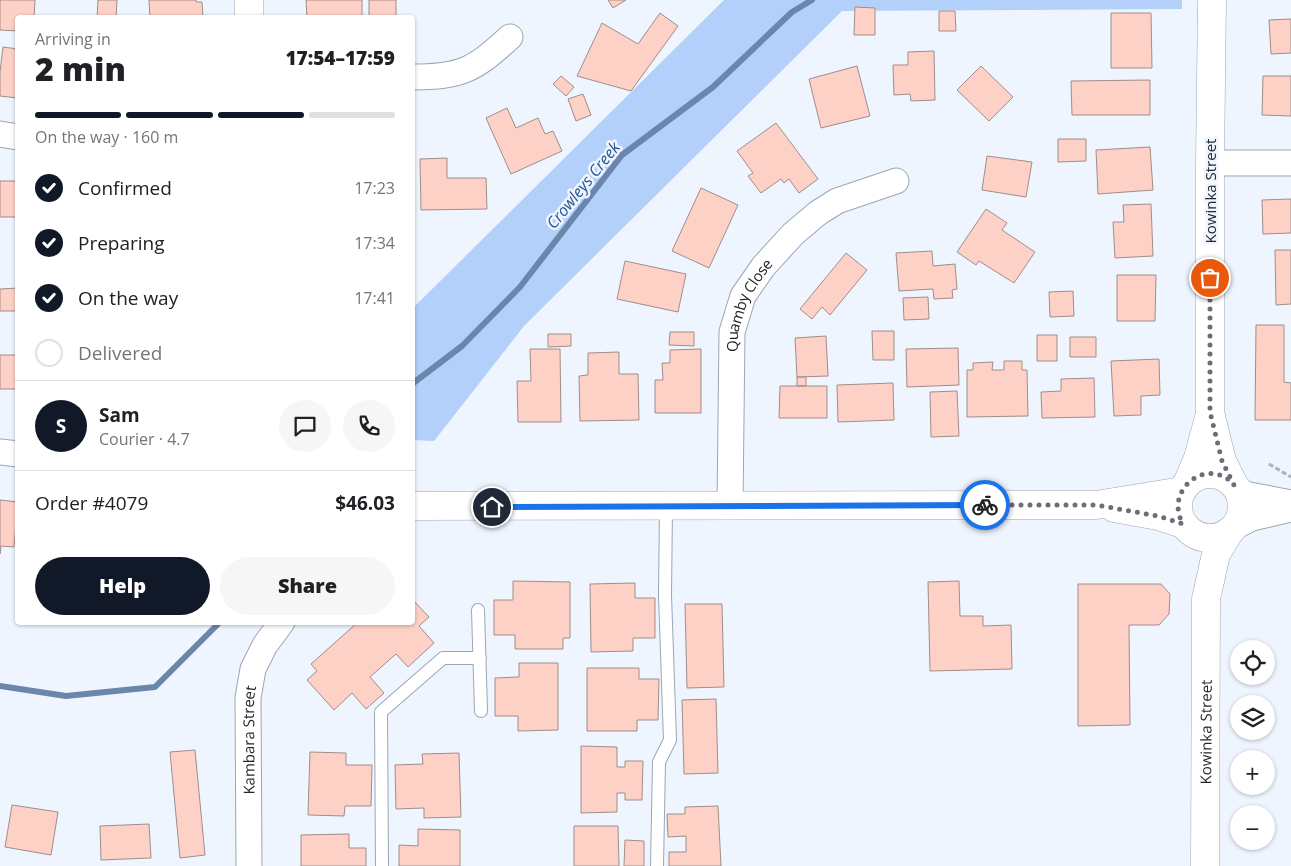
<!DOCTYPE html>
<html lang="en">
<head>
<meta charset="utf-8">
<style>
  :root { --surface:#fff; --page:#f6f6f6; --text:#202124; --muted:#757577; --line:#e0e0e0; --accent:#111827 }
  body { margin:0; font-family:"Open Sans",sans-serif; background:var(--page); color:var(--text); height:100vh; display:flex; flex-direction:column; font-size:19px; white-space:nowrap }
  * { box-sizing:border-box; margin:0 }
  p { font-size:16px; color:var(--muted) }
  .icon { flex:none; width:28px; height:28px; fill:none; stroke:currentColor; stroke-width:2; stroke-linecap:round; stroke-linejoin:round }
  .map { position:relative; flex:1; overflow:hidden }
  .panel { position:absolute; left:15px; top:15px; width:400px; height:610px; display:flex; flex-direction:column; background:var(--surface); border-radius:5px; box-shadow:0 1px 4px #0004 }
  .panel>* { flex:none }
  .fabs { position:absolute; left:1230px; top:640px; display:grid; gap:10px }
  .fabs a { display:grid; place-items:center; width:45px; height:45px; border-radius:50%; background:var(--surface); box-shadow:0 1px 4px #0004; font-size:25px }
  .pin { position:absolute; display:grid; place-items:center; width:42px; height:42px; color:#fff; margin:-21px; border:2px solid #fff; border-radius:50%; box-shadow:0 1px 5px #0007 }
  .courier { position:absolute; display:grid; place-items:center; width:50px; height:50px; margin:-25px; border:4px solid #1a73e8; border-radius:50%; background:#fff; color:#222; box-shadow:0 1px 6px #0007 }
  .head em { font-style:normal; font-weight:800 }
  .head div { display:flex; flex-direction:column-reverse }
  .head { display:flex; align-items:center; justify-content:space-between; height:85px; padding:0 20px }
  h1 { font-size:32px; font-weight:800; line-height:38px }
  .bar { display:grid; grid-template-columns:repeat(4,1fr); gap:8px 5px; align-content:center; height:60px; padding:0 20px }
  .bar i { height:6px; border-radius:4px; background:var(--line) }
  .bar .selected { background:var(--accent) }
  .bar p { grid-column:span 4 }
  .line { display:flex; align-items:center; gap:12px; padding:0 20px; border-top:1px solid var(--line) }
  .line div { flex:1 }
  .round { display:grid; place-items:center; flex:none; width:52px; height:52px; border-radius:26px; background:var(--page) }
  ol { padding:0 20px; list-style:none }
  li { display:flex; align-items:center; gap:15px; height:55px }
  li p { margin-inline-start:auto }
  li .icon { padding:5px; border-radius:50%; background:var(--accent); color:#fff; stroke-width:4 }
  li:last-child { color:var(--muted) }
  li i { width:28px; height:28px; border:2px solid var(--line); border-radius:50% }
  .primary-button { display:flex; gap:10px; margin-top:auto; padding:10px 20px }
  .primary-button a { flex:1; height:58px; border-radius:30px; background:var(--accent); color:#fff; font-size:20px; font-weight:800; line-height:58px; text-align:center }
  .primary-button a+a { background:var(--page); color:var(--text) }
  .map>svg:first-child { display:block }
</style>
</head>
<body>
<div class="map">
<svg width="1291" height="866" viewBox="0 0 1291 866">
  <rect width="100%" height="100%" fill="#eff5fe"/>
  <path fill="#b3d0fa" d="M 724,0 L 1182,0 L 1182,9 L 842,11 L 524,326 L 434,441 L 413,440 L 413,308 Z"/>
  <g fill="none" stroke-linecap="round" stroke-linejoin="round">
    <path stroke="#6b86ad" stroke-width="6" d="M 412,384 L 462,346 L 520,287 L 622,155 L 713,87 L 792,12 L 812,0
      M 0,686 L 66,696 L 155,687 L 220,622"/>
  </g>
  <path fill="#fed1c7" stroke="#a08d89" d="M 0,0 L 35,0 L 34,18 L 18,18 L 18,31 L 0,30 Z
    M 98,0 L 117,0 L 116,18 L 97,18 Z
    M 149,0 L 196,0 L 196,2 L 202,2 L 203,18 L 150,18 Z
    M 306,0 L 362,0 L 362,18 L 307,18 Z
    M 369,0 L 396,0 L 396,18 L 369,18 Z
    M 608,0 L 626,0 L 613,8 Z
    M 855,7 L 875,8 L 875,35 L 854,35 Z
    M 939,11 L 955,11 L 956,31 L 939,31 Z
    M 660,13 L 678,26 L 631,91 L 577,76 L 602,23 L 638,44 Z
    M 1111,13 L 1151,13 L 1152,68 L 1111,68 Z
    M 1291,19 L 1291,53 L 1271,54 L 1269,20 Z
    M 3,47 L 18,49 L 18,98 L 0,96 L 0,72 Z
    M 934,51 L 935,100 L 911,101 L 910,94 L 894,95 L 893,65 L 908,65 L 908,52 Z
    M 857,66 L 870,116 L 821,128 L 809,79 Z
    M 981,66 L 1013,97 L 989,121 L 957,90 Z
    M 561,76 L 574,87 L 566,96 L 553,84 Z
    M 1263,76 L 1291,76 L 1291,116 L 1262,115 Z
    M 1150,80 L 1150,115 L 1072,115 L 1071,81 Z
    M 583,94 L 591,115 L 576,121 L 568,99 Z
    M 507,108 L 516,128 L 538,118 L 545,134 L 553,131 L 562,151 L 511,174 L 486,118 Z
    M 776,123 L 818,179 L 799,193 L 789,179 L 784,183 L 781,179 L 761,193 L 748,176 L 753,173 L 737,151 Z
    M 1058,139 L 1086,139 L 1086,161 L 1058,162 Z
    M 1150,147 L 1153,190 L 1098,194 L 1096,150 Z
    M 987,156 L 1032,162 L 1026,197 L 982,190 Z
    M 447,158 L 447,178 L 486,178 L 487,209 L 421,210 L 420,159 Z
    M 0,181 L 18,181 L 18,217 L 0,217 Z
    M 701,188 L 738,205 L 709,268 L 672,251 Z
    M 1291,199 L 1291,233 L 1263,234 L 1262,200 Z
    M 1151,204 L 1153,256 L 1115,258 L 1113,222 L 1124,222 L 1123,205 Z
    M 986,209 L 1007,223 L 1002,230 L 1035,252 L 1014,283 L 979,261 L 976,265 L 957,252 Z
    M 1275,250 L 1291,250 L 1291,304 L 1276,305 Z
    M 932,251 L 933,266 L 955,264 L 957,289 L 952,290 L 953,298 L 934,299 L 933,289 L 899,291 L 896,253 Z
    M 846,253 L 867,270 L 830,315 L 822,307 L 812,319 L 800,309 Z
    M 625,261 L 686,274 L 678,312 L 617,299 Z
    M 1117,275 L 1156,275 L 1155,321 L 1117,321 Z
    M 18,288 L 18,311 L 0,311 L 0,289 Z
    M 1073,291 L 1074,316 L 1050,317 L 1049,292 Z
    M 928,297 L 929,319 L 904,320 L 903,298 Z
    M 1256,325 L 1284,325 L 1284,382 L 1291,383 L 1291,420 L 1255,420 Z
    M 872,331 L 894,331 L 894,360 L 873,360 Z
    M 670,332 L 694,332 L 694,346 L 669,345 Z
    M 548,334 L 571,334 L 571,346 L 548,347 Z
    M 1037,335 L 1057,335 L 1057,361 L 1037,361 Z
    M 826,336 L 828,376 L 797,377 L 795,338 Z
    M 1070,337 L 1096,337 L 1096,357 L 1070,357 Z
    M 958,348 L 959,385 L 907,387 L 906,349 Z
    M 530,349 L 560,349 L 561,422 L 518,422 L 517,381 L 531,381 Z
    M 701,349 L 701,413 L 655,413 L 655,380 L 663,380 L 662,363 L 670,363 L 670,350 Z
    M 619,352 L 619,374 L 638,374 L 639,420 L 580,421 L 579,376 L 588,375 L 588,353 Z
    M 0,355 L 18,355 L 18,389 L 0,389 Z
    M 1159,359 L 1160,395 L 1141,396 L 1141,415 L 1114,416 L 1111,361 Z
    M 1004,361 L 1022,361 L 1022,370 L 1027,370 L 1028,416 L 967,417 L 967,370 L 973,370 L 973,363 L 993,362 L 992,370 L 1004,370 Z
    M 797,377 L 806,377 L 806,386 L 797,386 Z
    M 1094,378 L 1095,417 L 1042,418 L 1041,392 L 1061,391 L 1061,379 Z
    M 893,383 L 894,420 L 838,422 L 837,385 Z
    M 780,386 L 827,386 L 827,418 L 779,418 Z
    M 957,391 L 959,436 L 931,437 L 930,392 Z
    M 0,500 L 18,502 L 14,547 L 1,546 L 0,554 Z
    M 513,581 L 570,582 L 570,638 L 563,638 L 563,649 L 515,649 L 515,635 L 494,635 L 494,600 L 513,600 Z
    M 959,581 L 960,616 L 983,616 L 983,626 L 1011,625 L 1012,669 L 930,671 L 928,582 Z
    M 635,583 L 635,598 L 655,598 L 655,638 L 633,638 L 633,651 L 591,652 L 590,584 Z
    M 1078,584 L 1161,584 L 1170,594 L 1169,614 L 1159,625 L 1129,625 L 1130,725 L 1078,726 Z
    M 412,599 L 429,617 L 419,626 L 434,643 L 408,667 L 396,654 L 370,677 L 384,693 L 366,709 L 352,693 L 334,710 L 307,680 L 317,671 L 311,664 L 358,622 L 412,622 Z
    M 685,604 L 722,604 L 724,687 L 687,688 Z
    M 519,663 L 558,663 L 558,730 L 518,731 L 518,716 L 495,716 L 495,678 L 519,677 Z
    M 587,668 L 639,668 L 639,679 L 659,679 L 658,720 L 637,720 L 637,731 L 587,731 Z
    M 716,699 L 718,773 L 684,774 L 682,700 Z
    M 581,746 L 617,747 L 617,767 L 625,767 L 625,761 L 643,761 L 642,800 L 625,800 L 625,793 L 617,793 L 617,812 L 581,813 Z
    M 195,750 L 205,855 L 180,858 L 170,752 Z
    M 310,752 L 346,753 L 346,765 L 372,765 L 371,806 L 345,806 L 344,816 L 308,815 Z
    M 459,753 L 461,817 L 424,818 L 424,808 L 396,809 L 395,765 L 423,764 L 422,754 Z
    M 12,805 L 58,812 L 51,855 L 5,847 Z
    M 718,806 L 721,866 L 669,866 L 669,852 L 686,852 L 686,836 L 668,837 L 667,814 L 685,814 L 685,807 Z
    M 149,824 L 151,858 L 101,860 L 100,826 Z
    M 574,826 L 618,826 L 619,866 L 574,866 Z
    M 418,829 L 460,830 L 460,866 L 399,866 L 399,845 L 418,846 Z
    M 349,834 L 349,848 L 366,848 L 366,866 L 301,866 L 301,835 Z
    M 625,840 L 644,841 L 644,866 L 624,866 Z"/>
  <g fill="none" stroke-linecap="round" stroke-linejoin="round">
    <g stroke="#9ca6b4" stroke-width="14">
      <path id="lane" d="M 478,610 L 481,711
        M 382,866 L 381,712 L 443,658 L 480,658
        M 657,866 L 659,762 L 670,740 L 665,595 L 666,506"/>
    </g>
    <g stroke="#9ca6b4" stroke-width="27">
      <g id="street">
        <path d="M 412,77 C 462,77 474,70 510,37"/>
        <path d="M 0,134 L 18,137"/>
        <path d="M 1210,163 L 1291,163"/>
        <path d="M 0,452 L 18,454"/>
        <path d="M 1239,493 L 1291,503"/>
        <path id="s1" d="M 730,506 L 732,332 L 743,296 L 763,267 L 793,234 L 818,213 L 837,201 L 896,181"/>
        <path d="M 1236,526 L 1252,518 L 1291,509"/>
        <path id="s2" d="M 249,866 L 248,698 L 253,669 L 265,645 L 282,622"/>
      </g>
    </g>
    <g stroke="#9ca6b4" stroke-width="29">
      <g id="secondary">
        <path d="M 249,0 L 249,18"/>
        <path d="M 1212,0 L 1210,163 L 1210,412 L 1222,461 L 1234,485"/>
        <circle cx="1210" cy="506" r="32"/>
        <path d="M 1187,484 L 1198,458 L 1210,414"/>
        <path d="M 412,506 L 1096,505 L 1182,491"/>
        <path d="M 1114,508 L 1158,516 L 1183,524"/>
        <path id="s3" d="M 1205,866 L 1206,599 L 1216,554 L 1230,531"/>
      </g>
    </g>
    <path stroke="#adb2ba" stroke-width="3" stroke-dasharray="5 2.5" stroke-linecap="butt" d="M 1269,464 L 1291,477"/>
    <use href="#lane" stroke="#fff" stroke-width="12"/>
    <use href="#street" stroke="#fff" stroke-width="25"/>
    <use href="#secondary" stroke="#fff" stroke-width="28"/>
  </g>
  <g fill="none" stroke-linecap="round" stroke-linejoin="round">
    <path stroke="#6a6f76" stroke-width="5" stroke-dasharray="0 9" d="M 985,505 L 1096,505 L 1158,516 L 1183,524 C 1163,489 1209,455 1234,485 L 1222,461 L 1210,412 L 1210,278"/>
    <path stroke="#1a73e8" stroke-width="6" d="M 492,507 L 985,505"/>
  </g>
  <g text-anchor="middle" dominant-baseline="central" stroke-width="5" stroke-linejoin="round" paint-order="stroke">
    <g font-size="15" fill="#23272c" stroke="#eff5fe">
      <text transform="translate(1210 191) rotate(-90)">Kowinka Street</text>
      <text stroke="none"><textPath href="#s1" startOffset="205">Quamby Close</textPath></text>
      <text stroke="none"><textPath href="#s3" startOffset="134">Kowinka Street</textPath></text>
      <text stroke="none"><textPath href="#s2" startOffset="126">Kambara Street</textPath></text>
    </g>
    <g font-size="16" font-style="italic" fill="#265494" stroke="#eff5fe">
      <text transform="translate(583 185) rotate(-51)">Crowleys Creek</text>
    </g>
  </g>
</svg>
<div class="fabs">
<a><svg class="icon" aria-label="locate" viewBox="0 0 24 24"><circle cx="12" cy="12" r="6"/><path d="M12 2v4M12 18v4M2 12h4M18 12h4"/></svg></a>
<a><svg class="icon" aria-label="layers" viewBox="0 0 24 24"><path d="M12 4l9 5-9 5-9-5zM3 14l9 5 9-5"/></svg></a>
<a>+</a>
<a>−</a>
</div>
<div class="pin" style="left:1210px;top:278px;background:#ea580c"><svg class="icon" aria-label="bag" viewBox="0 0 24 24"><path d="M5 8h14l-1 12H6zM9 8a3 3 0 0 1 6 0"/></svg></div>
<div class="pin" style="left:492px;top:507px;background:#1f2937"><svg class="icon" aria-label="home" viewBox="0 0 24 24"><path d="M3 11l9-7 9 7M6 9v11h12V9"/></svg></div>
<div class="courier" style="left:985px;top:505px"><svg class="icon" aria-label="bike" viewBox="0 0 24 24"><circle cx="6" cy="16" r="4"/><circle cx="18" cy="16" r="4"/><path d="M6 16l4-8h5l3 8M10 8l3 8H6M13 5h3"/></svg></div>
<section class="panel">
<div class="head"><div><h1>2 min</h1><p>Arriving in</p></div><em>17:54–17:59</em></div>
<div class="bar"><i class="selected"></i><i class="selected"></i><i class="selected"></i><i></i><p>On the way · 160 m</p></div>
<ol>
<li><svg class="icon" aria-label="check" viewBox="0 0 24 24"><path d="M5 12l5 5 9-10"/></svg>Confirmed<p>17:23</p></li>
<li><svg class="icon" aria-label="check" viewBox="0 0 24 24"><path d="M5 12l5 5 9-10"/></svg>Preparing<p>17:34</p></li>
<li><svg class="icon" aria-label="check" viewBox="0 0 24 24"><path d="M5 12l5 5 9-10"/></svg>On the way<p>17:41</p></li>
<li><i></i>Delivered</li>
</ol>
<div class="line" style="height:90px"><b class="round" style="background:var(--accent);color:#fff">S</b><div><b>Sam</b><p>Courier · 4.7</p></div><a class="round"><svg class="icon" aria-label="chat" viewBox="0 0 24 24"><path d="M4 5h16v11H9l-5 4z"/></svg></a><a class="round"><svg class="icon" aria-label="phone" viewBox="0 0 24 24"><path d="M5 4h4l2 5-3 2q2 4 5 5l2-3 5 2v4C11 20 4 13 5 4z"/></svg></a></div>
<div class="line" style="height:65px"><div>Order #4079</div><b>$46.03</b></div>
<div class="primary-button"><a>Help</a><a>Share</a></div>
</section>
</div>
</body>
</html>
